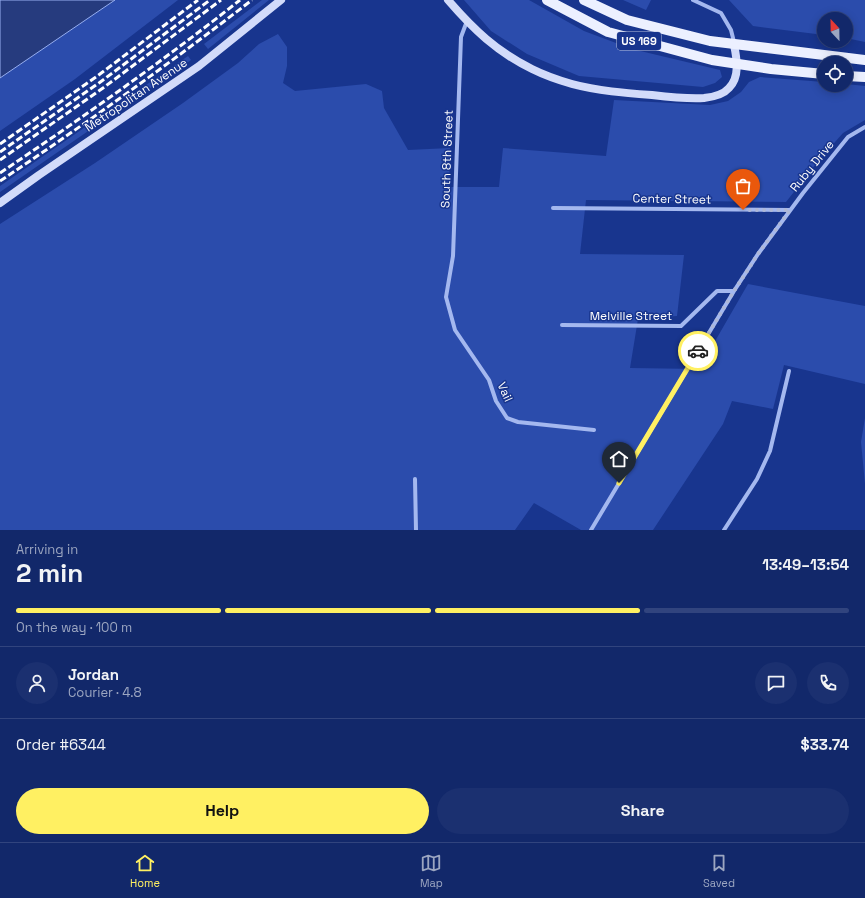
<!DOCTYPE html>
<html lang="en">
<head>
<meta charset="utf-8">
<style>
  :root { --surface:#12286a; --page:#1b3070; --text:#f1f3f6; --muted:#9ca6c1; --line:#31447e; --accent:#fff062 }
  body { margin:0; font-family:"Space Grotesk",sans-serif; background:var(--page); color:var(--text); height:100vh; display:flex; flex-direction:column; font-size:15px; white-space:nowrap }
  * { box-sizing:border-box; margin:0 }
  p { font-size:13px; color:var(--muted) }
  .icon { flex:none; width:22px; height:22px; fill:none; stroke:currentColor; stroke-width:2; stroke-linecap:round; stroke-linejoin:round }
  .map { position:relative; height:530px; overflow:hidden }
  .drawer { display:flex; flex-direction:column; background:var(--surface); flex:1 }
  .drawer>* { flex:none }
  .needle { width:26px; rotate:338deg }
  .buttons { position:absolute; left:817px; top:12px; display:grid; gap:8px }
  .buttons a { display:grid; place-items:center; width:36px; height:36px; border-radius:50%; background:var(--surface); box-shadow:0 2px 10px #0003,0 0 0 1px var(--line); font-size:20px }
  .pin { position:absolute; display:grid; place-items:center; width:34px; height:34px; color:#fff; margin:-41px -17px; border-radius:50% 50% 50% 0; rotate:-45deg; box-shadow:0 0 4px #0007 }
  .pin .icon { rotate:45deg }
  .courier { position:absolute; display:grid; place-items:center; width:40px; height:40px; margin:-20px; border:3px solid #fff062; border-radius:50%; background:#fff; color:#222; box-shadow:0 1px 5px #0007 }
  .headline em { font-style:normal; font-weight:700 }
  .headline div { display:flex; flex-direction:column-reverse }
  .headline { display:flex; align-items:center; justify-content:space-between; height:68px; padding:0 16px }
  h1 { font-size:26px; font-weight:700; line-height:30px }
  .bar { display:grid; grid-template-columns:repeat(4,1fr); gap:6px 4px; align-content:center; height:48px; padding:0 16px }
  .bar i { height:5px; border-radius:3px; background:var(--line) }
  .bar .on { background:var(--accent) }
  .bar p { grid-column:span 4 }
  .line { display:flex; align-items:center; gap:10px; padding:0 16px; border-top:1px solid var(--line) }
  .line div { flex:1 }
  .round { display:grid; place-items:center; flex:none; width:42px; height:42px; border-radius:21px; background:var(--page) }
  .cta { display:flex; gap:8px; margin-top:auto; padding:8px 16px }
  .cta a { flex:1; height:46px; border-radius:24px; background:var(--accent); color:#111; font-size:16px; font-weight:700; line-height:46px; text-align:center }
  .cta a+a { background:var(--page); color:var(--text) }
  .tab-bar { display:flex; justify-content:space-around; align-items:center; height:56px; border-top:1px solid var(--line); background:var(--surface); font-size:11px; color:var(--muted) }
  .tab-bar a { display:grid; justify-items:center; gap:2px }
  .tab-bar .on { color:var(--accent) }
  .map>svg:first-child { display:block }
</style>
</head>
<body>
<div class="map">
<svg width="865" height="530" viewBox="0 0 865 530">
  <rect width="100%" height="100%" fill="#18358e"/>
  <path fill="#2b4cac" d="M 115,0 L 178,0 L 75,79 L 0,131 L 0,78 Z
    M 262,0 L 269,0 L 208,49 L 204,44 Z
    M 464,0 L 529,0 L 584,31 L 632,49 L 720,70 L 722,77 L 715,83 L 703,87 L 579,76 L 527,54 L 491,31 Z
    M 623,0 L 651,0 L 646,10 Z
    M 729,0 L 865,0 L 865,42 L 846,38 L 846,19 L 824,19 L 824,35 L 753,26 Z
    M 278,34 L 287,47 L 287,66 L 283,83 L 295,91 L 366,84 L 382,91 L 384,108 L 408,150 L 450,148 L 449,187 L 499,187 L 503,148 L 606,156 L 614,100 L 710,105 L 728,101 L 741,92 L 749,82 L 760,77 L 824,82 L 824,85 L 846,85 L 846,84 L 865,86 L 865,120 L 843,133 L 819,160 L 786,202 L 586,200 L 580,254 L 684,255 L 677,316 L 638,319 L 630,368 L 699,369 L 748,284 L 865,306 L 865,384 L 784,365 L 773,409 L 732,401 L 723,424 L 653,530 L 581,530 L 534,503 L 515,530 L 0,530 L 0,224 L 95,163 L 183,103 L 238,63 L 259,44 Z
    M 188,56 L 191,60 L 0,192 L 0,186 Z
    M 865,418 L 865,484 L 861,442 Z"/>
  <path fill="#263b7e" stroke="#97aff1" d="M 0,0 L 115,0 L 0,78 Z"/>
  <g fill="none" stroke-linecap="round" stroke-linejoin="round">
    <path stroke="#a4b8ef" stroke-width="4" d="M 693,0 L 721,13 L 731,30 L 734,42
      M 467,21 L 461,37 L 453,256 L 446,297 L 455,330 L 489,380 L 496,401 L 507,418 L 518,422 L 594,430
      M 553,208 L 790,210
      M 562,325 L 681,326 L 717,291 L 734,291
      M 415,479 L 416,530
      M 591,530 L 734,291 L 758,254 L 803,193 L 848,137 L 865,127
      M 724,530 L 757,479 L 770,451 L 789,371"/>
    <path stroke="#d2dbfa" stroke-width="8" d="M 448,0 C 473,29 497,52 532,69 C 544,75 558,80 572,84 C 598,91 625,93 652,95 C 669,97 687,99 704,98 C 713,97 723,95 729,88 C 740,77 737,59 734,45
      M 0,203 L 39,175 L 199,66 L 281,0"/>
    <path stroke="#ecf0ff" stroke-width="10" d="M 547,0 L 608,32 L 712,60 L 771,69 L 824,74
      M 584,0 L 627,20 L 710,41 L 865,60
      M 846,76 L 865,77"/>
    <path stroke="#fff" stroke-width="3" stroke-dasharray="7 3" stroke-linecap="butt" d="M 0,144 L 96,77 L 198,0
      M 0,152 L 99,83 L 210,0
      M 0,160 L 103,88 L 221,0
      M 0,173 C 82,118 163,61 240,0
      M 0,181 C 86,124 170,63 252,0"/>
  </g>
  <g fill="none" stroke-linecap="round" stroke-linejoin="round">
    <path stroke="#aeb8d7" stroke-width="4" stroke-dasharray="0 7.2" d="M 698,351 L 734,291 L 758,254 L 790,210 L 743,210"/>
    <path stroke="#fff062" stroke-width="5" d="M 619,483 L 698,351"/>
  </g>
  <g text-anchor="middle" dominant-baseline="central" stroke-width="3" stroke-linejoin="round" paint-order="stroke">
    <rect fill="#18358e" stroke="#bac2dd" stroke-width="1" x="617" y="32" width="44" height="18" rx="3"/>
    <g font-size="11" font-weight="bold" fill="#fff">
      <text x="639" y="41">US 169</text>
    </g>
    <g font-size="12" fill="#fff" stroke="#18358e">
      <text transform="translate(136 95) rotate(-34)">Metropolitan Avenue</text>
      <text transform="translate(447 159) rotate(-88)">South 8th Street</text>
      <text transform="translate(812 166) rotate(-51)">Ruby Drive</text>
      <text transform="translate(672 199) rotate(1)">Center Street</text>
      <text x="631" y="316">Melville Street</text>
      <text transform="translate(505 392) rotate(66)">Vail</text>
    </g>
  </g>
</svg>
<div class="buttons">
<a><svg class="needle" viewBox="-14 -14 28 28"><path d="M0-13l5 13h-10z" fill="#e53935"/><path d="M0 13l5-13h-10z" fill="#9ca6c1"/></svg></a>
<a><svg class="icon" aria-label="locate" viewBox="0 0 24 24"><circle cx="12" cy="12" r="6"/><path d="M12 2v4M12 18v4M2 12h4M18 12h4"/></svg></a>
</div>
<div class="pin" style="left:743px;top:210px;background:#ea580c"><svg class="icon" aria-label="bag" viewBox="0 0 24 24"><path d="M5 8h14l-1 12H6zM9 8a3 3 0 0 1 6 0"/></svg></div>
<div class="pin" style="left:619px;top:483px;background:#1f2937"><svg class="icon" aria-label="home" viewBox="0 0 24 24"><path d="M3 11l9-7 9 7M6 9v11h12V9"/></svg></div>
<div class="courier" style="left:698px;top:351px"><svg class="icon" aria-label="car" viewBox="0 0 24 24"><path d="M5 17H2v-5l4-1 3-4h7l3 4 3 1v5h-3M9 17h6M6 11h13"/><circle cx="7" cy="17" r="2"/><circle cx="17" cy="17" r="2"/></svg></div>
</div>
<section class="drawer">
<div class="headline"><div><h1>2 min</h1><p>Arriving in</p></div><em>13:49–13:54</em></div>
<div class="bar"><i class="on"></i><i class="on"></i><i class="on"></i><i></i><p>On the way · 100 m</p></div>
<div class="line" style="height:72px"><a class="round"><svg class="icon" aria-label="person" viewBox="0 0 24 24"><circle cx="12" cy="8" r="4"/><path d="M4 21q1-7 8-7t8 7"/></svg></a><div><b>Jordan</b><p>Courier · 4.8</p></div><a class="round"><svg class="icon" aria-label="chat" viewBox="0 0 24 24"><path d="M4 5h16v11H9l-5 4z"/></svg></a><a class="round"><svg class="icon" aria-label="phone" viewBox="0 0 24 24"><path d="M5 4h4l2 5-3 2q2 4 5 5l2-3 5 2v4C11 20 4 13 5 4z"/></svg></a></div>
<div class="line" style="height:52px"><div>Order #6344</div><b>$33.74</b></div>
<div class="cta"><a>Help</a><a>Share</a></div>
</section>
<nav class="tab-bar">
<a class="on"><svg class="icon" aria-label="home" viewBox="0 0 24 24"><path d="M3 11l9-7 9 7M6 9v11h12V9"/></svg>Home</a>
<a><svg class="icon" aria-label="map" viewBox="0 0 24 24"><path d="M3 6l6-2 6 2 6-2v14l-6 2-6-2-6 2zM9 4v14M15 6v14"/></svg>Map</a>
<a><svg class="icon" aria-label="saved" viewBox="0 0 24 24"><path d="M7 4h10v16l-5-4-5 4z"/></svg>Saved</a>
</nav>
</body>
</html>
